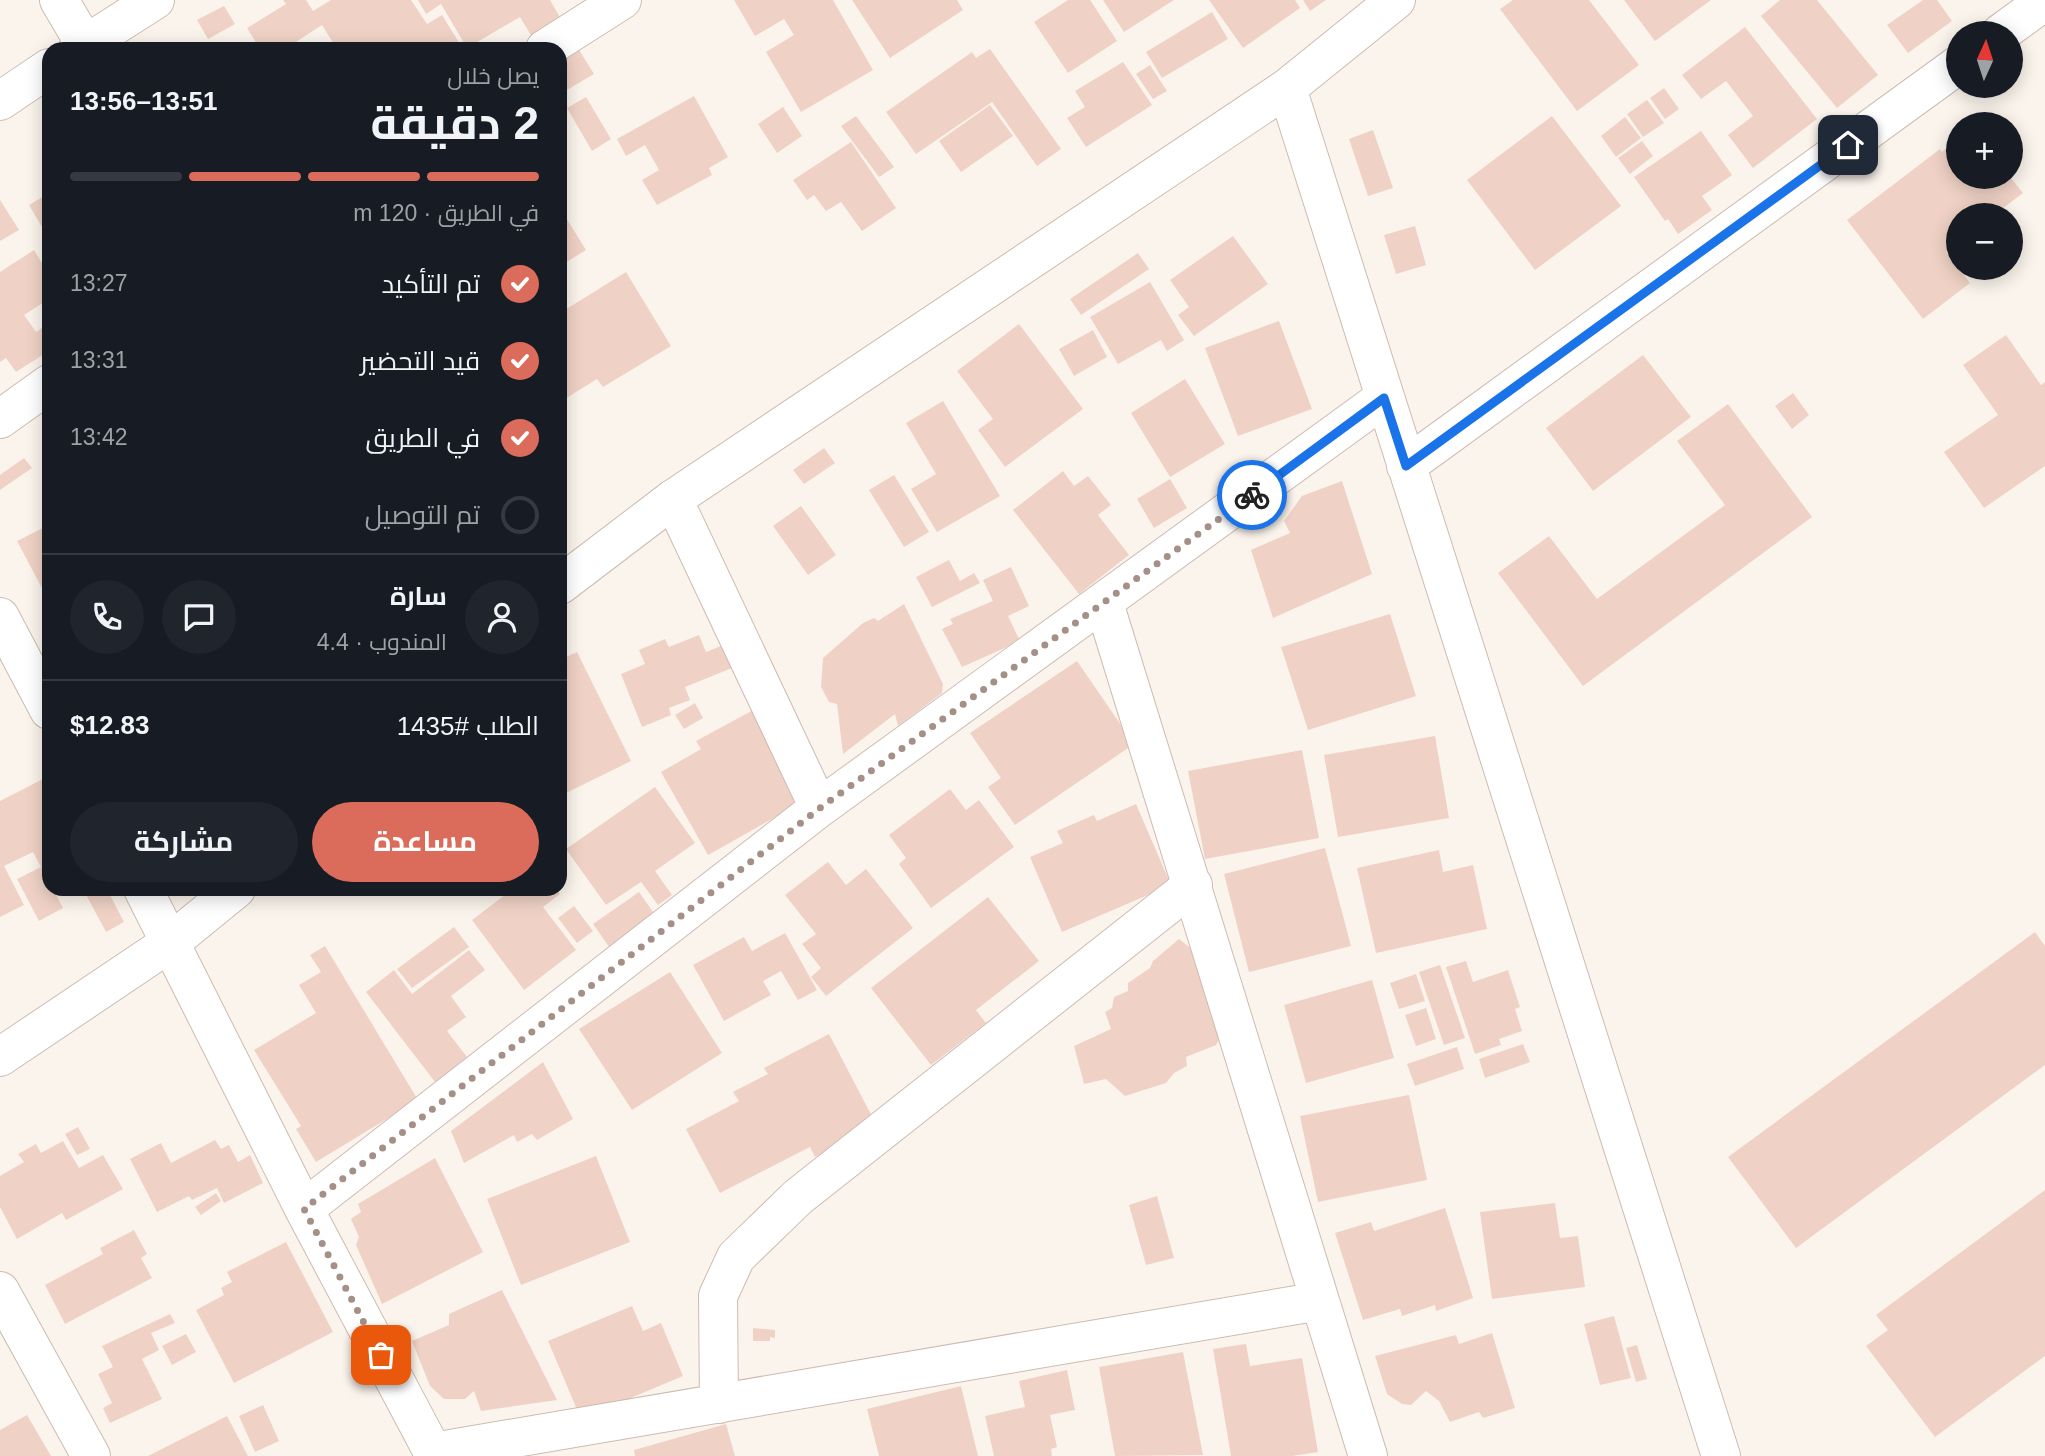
<!DOCTYPE html>
<html lang="ar">
<head>
<meta charset="utf-8">
<style>
  :root { --surface:#171b24; --page:#20242c; --text:#f1f3f6; --muted:#9ea1a6; --line:#363941; --accent:#db6c5b }
  body { margin:0; font-family:Arial,Cairo,sans-serif; background:var(--page); color:var(--text); direction:rtl; height:100vh; display:flex; flex-direction:column; font-size:26px; white-space:nowrap }
  * { box-sizing:border-box; margin:0 }
  p { font-size:23px; color:var(--muted) }
  .icon { flex:none; width:38px; height:38px; fill:none; stroke:currentColor; stroke-width:2; stroke-linecap:round; stroke-linejoin:round }
  .map { position:relative; flex:1; overflow:hidden; direction:ltr }
  .panel { position:absolute; left:42px; top:42px; width:525px; height:854px; display:flex; flex-direction:column; background:var(--surface); border-radius:21px; box-shadow:0 4px 18px #0003; direction:rtl }
  .panel>* { flex:none }
  .needle { width:46px; rotate:3deg }
  .tools { position:absolute; left:1946px; top:21px; display:grid; gap:14px }
  .tools a { display:grid; place-items:center; width:77px; height:77px; border-radius:50%; background:var(--surface); box-shadow:0 4px 18px #0003; font-size:35px }
  .pin { position:absolute; display:grid; place-items:center; width:60px; height:60px; color:#fff; margin:-30px; border-radius:14px; box-shadow:0 4px 10px #0006 }
  .courier { position:absolute; display:grid; place-items:center; width:70px; height:70px; margin:-35px; border:5px solid #1a73e8; border-radius:50%; background:#fff; color:#222; box-shadow:0 2px 9px #0007 }
  .headline em { font-style:normal; font-weight:700 }
  .headline div { display:flex; flex-direction:column-reverse }
  .headline { display:flex; align-items:center; justify-content:space-between; height:119px; padding:0 28px }
  h1 { font-size:46px; font-weight:700; line-height:52px }
  .bar { display:grid; grid-template-columns:repeat(4,1fr); gap:10px 7px; align-content:center; height:84px; padding:0 28px }
  .bar i { height:9px; border-radius:5px; background:var(--line) }
  .bar .selected { background:var(--accent) }
  .bar p { grid-column:span 4 }
  .line { display:flex; align-items:center; gap:18px; padding:0 28px; border-top:2px solid var(--line) }
  .line div { flex:1 }
  .round { display:grid; place-items:center; flex:none; width:74px; height:74px; border-radius:37px; background:var(--page) }
  ol { padding:0 28px; list-style:none }
  li { display:flex; align-items:center; gap:21px; height:77px }
  li p { margin-inline-start:auto }
  li .icon { padding:7px; border-radius:50%; background:var(--accent); color:#fff; stroke-width:4 }
  li:last-child { color:var(--muted) }
  li i { width:38px; height:38px; border:4px solid var(--line); border-radius:50% }
  .primary-button { display:flex; gap:14px; margin-top:auto; padding:14px 28px }
  .primary-button a { flex:1; height:80px; border-radius:42px; background:var(--accent); color:#fff; font-size:28px; font-weight:700; line-height:80px; text-align:center }
  .primary-button a+a { background:var(--page); color:var(--text) }
  .map>svg:first-child { display:block }
</style>
</head>
<body>
<div class="map">
<svg width="2045" height="1456" viewBox="0 0 2045 1456">
  <rect width="100%" height="100%" fill="#fbf4ec"/>
  <path fill="#efd2c5" d="M 283,0 L 306,0 L 313,11 L 331,0 L 411,0 L 427,24 L 442,15 L 463,49 L 330,49 L 335,46 L 322,25 L 285,49 L 260,49 L 247,28 L 286,4 Z
    M 418,0 L 550,0 L 561,19 L 532,37 L 520,17 L 467,48 L 441,4 L 426,14 Z
    M 734,0 L 833,0 L 873,70 L 801,112 L 766,52 L 794,35 L 784,19 L 755,36 Z
    M 852,0 L 957,0 L 963,10 L 890,58 Z
    M 1068,0 L 1090,0 L 1117,41 L 1068,73 L 1034,22 Z
    M 1103,0 L 1174,0 L 1124,32 Z
    M 1209,0 L 1295,0 L 1300,8 L 1243,48 Z
    M 1303,0 L 1326,0 L 1310,11 Z
    M 1513,0 L 1589,0 L 1639,65 L 1577,111 L 1500,9 Z
    M 1624,0 L 1711,0 L 1655,41 Z
    M 1780,0 L 1817,0 L 1878,75 L 1837,108 L 1761,16 Z
    M 1923,0 L 1937,0 L 1952,21 L 1908,53 L 1887,25 Z
    M 224,6 L 235,24 L 208,39 L 197,20 Z
    M 1212,12 L 1228,39 L 1162,78 L 1146,52 Z
    M 1745,27 L 1817,119 L 1753,168 L 1728,135 L 1753,116 L 1726,81 L 1701,99 L 1682,75 Z
    M 573,40 L 594,74 L 560,94 L 560,49 Z
    M 990,49 L 1061,149 L 1037,166 L 992,102 L 916,154 L 886,112 L 972,52 L 976,58 Z
    M 1123,62 L 1152,105 L 1086,147 L 1067,118 L 1085,107 L 1075,91 Z
    M 1150,65 L 1167,91 L 1153,99 L 1136,74 Z
    M 1664,88 L 1679,109 L 1665,119 L 1650,98 Z
    M 694,96 L 728,157 L 709,168 L 712,175 L 657,205 L 642,180 L 659,170 L 645,145 L 626,156 L 617,139 Z
    M 586,97 L 611,139 L 592,151 L 567,108 Z
    M 1647,100 L 1664,123 L 1643,137 L 1627,114 Z
    M 990,105 L 1013,136 L 961,172 L 939,141 Z
    M 783,107 L 802,136 L 777,153 L 758,124 Z
    M 856,116 L 894,167 L 879,177 L 841,126 Z
    M 1552,116 L 1621,206 L 1535,270 L 1467,180 Z
    M 1625,117 L 1641,138 L 1616,157 L 1601,136 Z
    M 1373,130 L 1393,188 L 1368,196 L 1349,139 Z
    M 1701,131 L 1732,175 L 1702,196 L 1712,210 L 1678,234 L 1668,219 L 1665,221 L 1634,177 Z
    M 1958,140 L 1958,177 L 2010,177 L 2023,193 L 1994,215 L 1958,215 L 1958,243 L 1946,252 L 1970,283 L 1923,319 L 1847,220 L 1940,149 L 1942,152 Z
    M 1642,141 L 1653,156 L 1630,174 L 1618,158 Z
    M 851,142 L 896,208 L 862,231 L 841,202 L 826,211 L 814,195 L 807,200 L 793,180 Z
    M 49,193 L 49,239 L 29,205 Z
    M 0,200 L 19,230 L 0,241 Z
    M 560,208 L 586,250 L 560,266 Z
    M 1415,226 L 1426,265 L 1396,274 L 1384,235 Z
    M 1233,236 L 1268,284 L 1194,336 L 1178,315 L 1189,307 L 1170,280 Z
    M 34,250 L 49,274 L 49,299 L 24,315 L 36,332 L 49,323 L 49,351 L 16,372 L 6,358 L 0,362 L 0,272 Z
    M 1138,253 L 1149,269 L 1081,315 L 1070,299 Z
    M 626,272 L 671,346 L 603,387 L 597,379 L 560,402 L 560,313 Z
    M 1150,282 L 1184,340 L 1167,351 L 1161,340 L 1118,364 L 1090,317 Z
    M 1279,321 L 1312,409 L 1238,436 L 1205,348 Z
    M 1019,324 L 1083,409 L 1005,467 L 978,430 L 993,419 L 957,371 Z
    M 1093,330 L 1107,357 L 1074,376 L 1059,349 Z
    M 2006,335 L 2041,385 L 2045,382 L 2045,466 L 1984,508 L 1944,452 L 1998,415 L 1963,365 Z
    M 1643,355 L 1691,417 L 1593,491 L 1546,428 Z
    M 1185,379 L 1225,444 L 1170,477 L 1131,413 Z
    M 1793,393 L 1809,415 L 1792,429 L 1775,406 Z
    M 943,401 L 1000,496 L 937,532 L 911,489 L 936,474 L 906,423 Z
    M 1728,404 L 1812,517 L 1583,686 L 1498,573 L 1549,536 L 1597,599 L 1725,505 L 1677,441 Z
    M 824,448 L 835,463 L 804,484 L 793,470 Z
    M 24,458 L 32,468 L 0,490 L 0,475 Z
    M 1063,471 L 1074,486 L 1088,476 L 1111,505 L 1098,515 L 1129,555 L 1079,594 L 1013,510 Z
    M 894,475 L 929,532 L 904,547 L 869,490 Z
    M 1170,479 L 1187,508 L 1154,528 L 1137,499 Z
    M 1342,481 L 1372,574 L 1273,618 L 1251,550 L 1290,533 L 1284,521 L 1302,496 Z
    M 801,506 L 836,555 L 808,575 L 773,526 Z
    M 49,525 L 49,590 L 44,592 L 17,541 Z
    M 949,560 L 960,581 L 974,573 L 980,583 L 932,607 L 916,577 Z
    M 1011,567 L 1029,606 L 1008,616 L 1020,641 L 962,667 L 942,629 L 953,624 L 950,619 L 993,601 L 983,580 Z
    M 904,604 L 943,684 L 942,693 L 898,726 L 895,714 L 843,754 L 837,704 L 829,702 L 821,687 L 823,658 L 863,623 L 874,618 L 878,621 Z
    M 1390,614 L 1416,696 L 1308,730 L 1281,647 Z
    M 699,635 L 706,652 L 728,643 L 737,666 L 685,687 L 690,700 L 669,708 L 671,715 L 642,727 L 621,674 L 645,664 L 639,650 L 665,639 L 669,647 Z
    M 577,652 L 631,761 L 560,796 L 560,660 Z
    M 1077,661 L 1134,744 L 1015,825 L 988,787 L 1001,778 L 970,733 Z
    M 695,703 L 703,718 L 684,729 L 675,715 Z
    M 757,708 L 809,798 L 708,855 L 661,772 L 701,749 L 696,741 Z
    M 1435,736 L 1449,818 L 1338,837 L 1324,755 Z
    M 1302,750 L 1319,838 L 1205,859 L 1188,771 Z
    M 45,778 L 49,786 L 49,889 L 53,889 L 63,908 L 39,921 L 17,879 L 41,867 L 33,852 L 4,866 L 24,905 L 0,917 L 0,801 Z
    M 655,787 L 695,843 L 655,871 L 672,895 L 658,905 L 641,882 L 606,905 L 566,849 Z
    M 950,789 L 966,810 L 979,800 L 1014,847 L 931,908 L 899,864 L 906,858 L 889,835 Z
    M 1136,804 L 1171,885 L 1062,932 L 1030,857 L 1063,843 L 1057,831 L 1094,815 L 1097,821 Z
    M 1325,848 L 1351,946 L 1249,972 L 1224,874 Z
    M 1439,850 L 1443,872 L 1473,865 L 1487,929 L 1376,953 L 1357,868 Z
    M 828,862 L 846,885 L 866,869 L 913,928 L 826,996 L 811,977 L 821,968 L 802,944 L 816,934 L 785,895 Z
    M 83,889 L 107,889 L 124,922 L 106,932 Z
    M 513,889 L 556,889 L 560,894 L 543,907 L 576,950 L 524,990 L 472,920 Z
    M 639,892 L 660,922 L 614,954 L 593,924 Z
    M 988,897 L 1039,961 L 976,1010 L 986,1023 L 931,1065 L 871,988 Z
    M 574,906 L 593,931 L 577,943 L 558,918 Z
    M 454,927 L 469,947 L 412,988 L 397,969 Z
    M 2035,932 L 2045,946 L 2045,1065 L 1796,1248 L 1728,1157 Z
    M 785,933 L 817,990 L 798,1000 L 781,971 L 763,981 L 771,995 L 724,1021 L 693,965 L 744,937 L 752,951 Z
    M 1179,939 L 1193,950 L 1221,1037 L 1216,1045 L 1186,1057 L 1187,1066 L 1174,1073 L 1166,1083 L 1125,1096 L 1106,1079 L 1084,1084 L 1074,1046 L 1111,1029 L 1105,1012 L 1112,1008 L 1114,997 L 1128,991 L 1128,983 L 1150,968 L 1153,961 Z
    M 325,946 L 418,1100 L 316,1162 L 296,1129 L 301,1126 L 254,1050 L 316,1013 L 299,985 L 321,972 L 310,955 Z
    M 469,950 L 485,970 L 451,996 L 466,1017 L 447,1031 L 467,1057 L 435,1082 L 366,992 L 394,970 L 412,994 Z
    M 1466,961 L 1473,982 L 1508,970 L 1520,1007 L 1515,1009 L 1522,1031 L 1499,1039 L 1501,1045 L 1475,1054 L 1446,967 Z
    M 1440,965 L 1465,1038 L 1444,1045 L 1419,972 Z
    M 670,972 L 722,1053 L 632,1110 L 579,1029 Z
    M 1416,974 L 1425,1001 L 1399,1009 L 1390,983 Z
    M 1372,980 L 1394,1058 L 1306,1083 L 1284,1005 Z
    M 1426,1008 L 1436,1039 L 1416,1046 L 1405,1015 Z
    M 829,1034 L 876,1124 L 815,1157 L 810,1147 L 720,1193 L 686,1129 L 739,1101 L 733,1092 L 768,1074 L 764,1068 Z
    M 1523,1044 L 1530,1062 L 1485,1078 L 1479,1059 Z
    M 1457,1047 L 1464,1069 L 1415,1086 L 1407,1064 Z
    M 543,1062 L 573,1119 L 537,1140 L 532,1134 L 517,1142 L 514,1135 L 464,1163 L 451,1131 Z
    M 1409,1095 L 1427,1180 L 1318,1202 L 1300,1116 Z
    M 78,1127 L 90,1149 L 77,1155 L 65,1134 Z
    M 215,1140 L 221,1149 L 229,1145 L 238,1162 L 250,1155 L 263,1183 L 224,1203 L 217,1188 L 192,1200 L 189,1196 L 157,1212 L 130,1159 L 161,1143 L 171,1163 Z
    M 63,1141 L 79,1168 L 103,1155 L 123,1189 L 66,1220 L 62,1213 L 17,1239 L 0,1207 L 0,1176 L 24,1162 L 18,1154 L 36,1144 L 41,1153 Z
    M 596,1156 L 630,1242 L 521,1285 L 487,1199 Z
    M 435,1158 L 483,1252 L 382,1304 L 356,1245 L 359,1237 L 351,1219 L 361,1212 L 358,1204 Z
    M 2045,1190 L 2045,1356 L 1935,1437 L 1866,1346 L 1888,1330 L 1876,1315 Z
    M 216,1193 L 221,1201 L 201,1215 L 195,1207 Z
    M 1157,1196 L 1174,1258 L 1146,1265 L 1129,1205 Z
    M 1555,1203 L 1560,1238 L 1578,1236 L 1585,1287 L 1492,1299 L 1480,1212 Z
    M 1445,1208 L 1473,1298 L 1436,1311 L 1435,1305 L 1402,1316 L 1400,1309 L 1363,1320 L 1335,1233 L 1371,1222 L 1374,1231 Z
    M 134,1230 L 147,1254 L 141,1258 L 152,1278 L 65,1324 L 45,1285 L 103,1254 L 100,1248 Z
    M 286,1242 L 333,1332 L 234,1383 L 196,1310 L 224,1295 L 221,1288 L 232,1282 L 227,1272 Z
    M 502,1290 L 557,1400 L 481,1411 L 474,1391 L 465,1399 L 444,1399 L 430,1386 L 412,1341 L 449,1325 L 449,1314 Z
    M 632,1306 L 643,1331 L 661,1323 L 683,1376 L 581,1419 L 548,1341 Z
    M 170,1314 L 175,1323 L 151,1333 L 159,1350 L 142,1359 L 162,1399 L 110,1423 L 103,1408 L 112,1403 L 98,1374 L 113,1367 L 102,1346 Z
    M 1614,1316 L 1631,1378 L 1600,1385 L 1584,1324 Z
    M 753,1328 L 775,1330 L 775,1338 L 770,1337 L 770,1341 L 753,1341 Z
    M 1492,1333 L 1515,1408 L 1483,1418 L 1479,1412 L 1450,1422 L 1439,1401 L 1426,1391 L 1411,1405 L 1402,1404 L 1387,1394 L 1375,1356 L 1456,1335 L 1459,1344 Z
    M 186,1334 L 196,1352 L 172,1365 L 162,1346 Z
    M 1246,1344 L 1250,1366 L 1302,1358 L 1318,1452 L 1292,1456 L 1231,1456 L 1213,1349 Z
    M 1637,1345 L 1647,1379 L 1636,1382 L 1626,1348 Z
    M 1183,1352 L 1203,1455 L 1115,1456 L 1099,1367 Z
    M 1067,1370 L 1075,1410 L 1050,1415 L 1057,1447 L 1051,1449 L 1052,1456 L 994,1456 L 985,1416 L 1025,1407 L 1019,1381 Z
    M 961,1386 L 978,1456 L 879,1456 L 867,1409 Z
    M 263,1405 L 279,1441 L 255,1452 L 239,1416 Z
    M 27,1415 L 51,1456 L 0,1456 L 0,1430 Z
    M 227,1416 L 248,1456 L 148,1456 Z
    M 726,1424 L 735,1456 L 635,1456 L 634,1450 Z"/>
  <g fill="none" stroke-linecap="round" stroke-linejoin="round">
    <g stroke="#cdbbb2" stroke-width="40">
      <path id="minor" d="M 59,0 L 85,44
        M 2001,33 L 2045,1
        M 78,49 L 155,0
        M 545,49 L 622,0
        M 1287,88 L 1721,1456
        M 0,101 L 49,68
        M 0,419 L 49,384
        M 1406,466 L 1958,65
        M 673,499 L 819,808
        M 1104,603 L 1368,1456
        M 0,617 L 49,710
        M 143,889 L 304,1209 L 435,1456
        M 304,1209 L 819,808 L 1384,398
        M 0,1291 L 91,1456
        M 719,1404 L 718,1296 L 736,1257 L 798,1197 L 1193,885
        M 433,1452 L 1320,1301"/>
    </g>
    <g stroke="#cdbbb2" stroke-width="40">
      <path id="tertiary" d="M 560,585 L 673,499 L 1287,88 L 1396,0
        M 0,1057 L 171,942 L 236,889"/>
    </g>
    <use href="#minor" stroke="#fff" stroke-width="38"/>
    <use href="#tertiary" stroke="#fff" stroke-width="38"/>
  </g>
  <g fill="none" stroke-linecap="round" stroke-linejoin="round">
    <path stroke="#a49087" stroke-width="7" stroke-dasharray="0 12.6" d="M 381,1355 L 304,1209 L 820,808 L 1252,495"/>
    <path stroke="#1a73e8" stroke-width="9" d="M 1252,495 L 1384,398 L 1406,466 L 1848,145"/>
  </g>
</svg>
<div class="tools">
<a><svg class="needle" viewBox="-14 -14 28 28"><path d="M0-13l5 13h-10z" fill="#e53935"/><path d="M0 13l5-13h-10z" fill="#9ea1a6"/></svg></a>
<a>+</a>
<a>−</a>
</div>
<div class="pin" style="left:381px;top:1355px;background:#ea580c"><svg class="icon" aria-label="bag" viewBox="0 0 24 24"><path d="M5 8h14l-1 12H6zM9 8a3 3 0 0 1 6 0"/></svg></div>
<div class="pin" style="left:1848px;top:145px;background:#1f2937"><svg class="icon" aria-label="home" viewBox="0 0 24 24"><path d="M3 11l9-7 9 7M6 9v11h12V9"/></svg></div>
<div class="courier" style="left:1252px;top:495px"><svg class="icon" aria-label="bike" viewBox="0 0 24 24"><circle cx="6" cy="16" r="4"/><circle cx="18" cy="16" r="4"/><path d="M6 16l4-8h5l3 8M10 8l3 8H6M13 5h3"/></svg></div>
<section class="panel">
<div class="headline"><div><h1>2 دقيقة</h1><p>يصل خلال</p></div><em>13:51–13:56</em></div>
<div class="bar"><i class="selected"></i><i class="selected"></i><i class="selected"></i><i></i><p>في الطريق · 120 m</p></div>
<ol>
<li><svg class="icon" aria-label="check" viewBox="0 0 24 24"><path d="M5 12l5 5 9-10"/></svg>تم التأكيد<p>13:27</p></li>
<li><svg class="icon" aria-label="check" viewBox="0 0 24 24"><path d="M5 12l5 5 9-10"/></svg>قيد التحضير<p>13:31</p></li>
<li><svg class="icon" aria-label="check" viewBox="0 0 24 24"><path d="M5 12l5 5 9-10"/></svg>في الطريق<p>13:42</p></li>
<li><i></i>تم التوصيل</li>
</ol>
<div class="line" style="height:126px"><a class="round"><svg class="icon" aria-label="person" viewBox="0 0 24 24"><circle cx="12" cy="8" r="4"/><path d="M4 21q1-7 8-7t8 7"/></svg></a><div><b>سارة</b><p>المندوب · 4.4</p></div><a class="round"><svg class="icon" aria-label="chat" viewBox="0 0 24 24"><path d="M4 5h16v11H9l-5 4z"/></svg></a><a class="round"><svg class="icon" aria-label="phone" viewBox="0 0 24 24"><path d="M5 4h4l2 5-3 2q2 4 5 5l2-3 5 2v4C11 20 4 13 5 4z"/></svg></a></div>
<div class="line" style="height:91px"><div>الطلب #1435</div><b>$12.83</b></div>
<div class="primary-button"><a>مساعدة</a><a>مشاركة</a></div>
</section>
</div>
</body>
</html>
